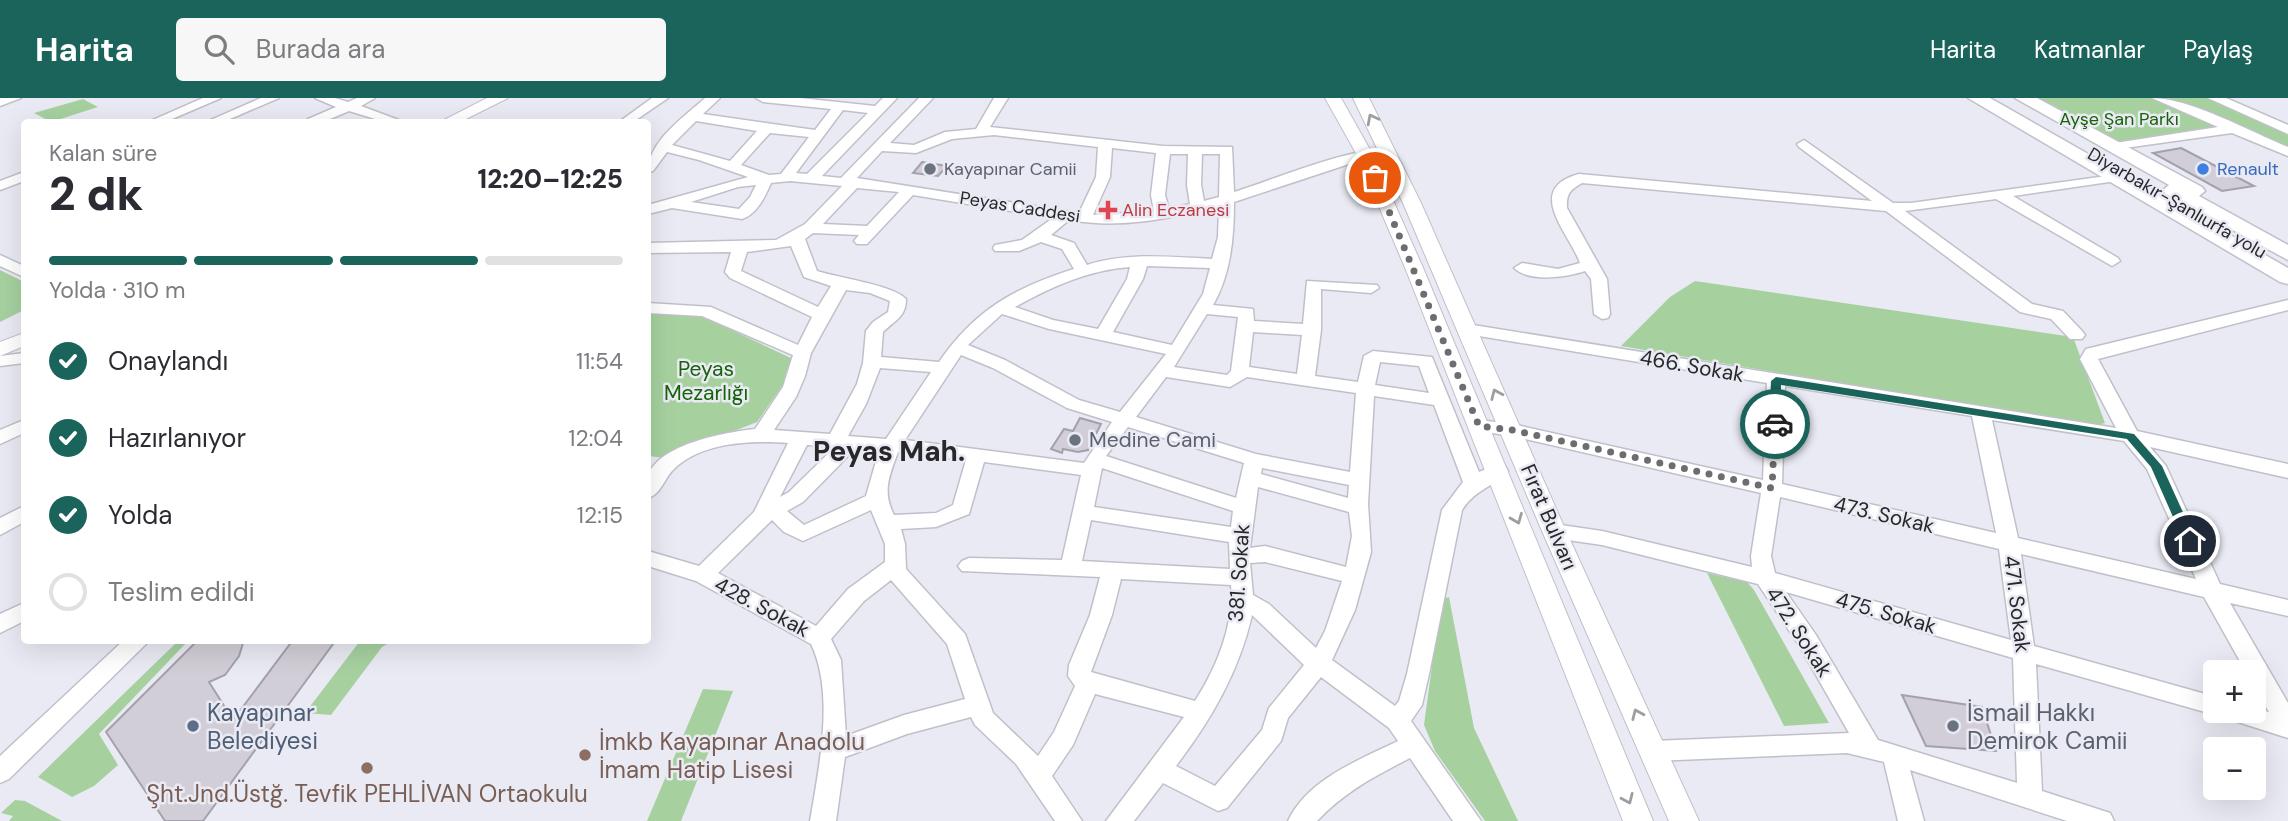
<!DOCTYPE html>
<html lang="tr">
<head>
<meta charset="utf-8">
<style>
  :root { --surface:#fff; --page:#f7f7f7; --text:#2b2b33; --muted:#7c7c81; --line:#e1e1e2; --accent:#1b645b }
  body { margin:0; font-family:"DM Sans",sans-serif; background:var(--page); color:var(--text); height:100vh; display:flex; flex-direction:column; font-size:26px; white-space:nowrap }
  * { box-sizing:border-box; margin:0 }
  p { font-size:23px; color:var(--muted) }
  .icon { flex:none; width:38px; height:38px; fill:none; stroke:currentColor; stroke-width:2; stroke-linecap:round; stroke-linejoin:round }
  .map { position:relative; flex:1; overflow:hidden }
  .drawer { position:absolute; left:21px; top:21px; width:630px; height:525px; display:flex; flex-direction:column; background:var(--surface); border-radius:7px; box-shadow:0 7px 28px #0002 }
  .drawer>* { flex:none }
  .controls { position:absolute; left:2203px; top:562px; display:grid; gap:14px }
  .controls a { display:grid; place-items:center; width:63px; height:63px; border-radius:7px; background:var(--surface); box-shadow:0 7px 28px #0002; font-size:35px }
  .pin { position:absolute; display:grid; place-items:center; width:60px; height:60px; color:#fff; margin:-30px; border:4px solid #fff; border-radius:50%; box-shadow:0 2px 7px #0007 }
  .courier { position:absolute; display:grid; place-items:center; width:70px; height:70px; margin:-35px; border:5px solid #1b645b; border-radius:50%; background:#fff; color:#222; box-shadow:0 2px 9px #0007 }
  .head em { font-style:normal; font-weight:800 }
  .head div { display:flex; flex-direction:column-reverse }
  .head { display:flex; align-items:center; justify-content:space-between; height:119px; padding:0 28px }
  h1 { font-size:46px; font-weight:800; line-height:52px }
  .bar { display:grid; grid-template-columns:repeat(4,1fr); gap:10px 7px; align-content:center; height:84px; padding:0 28px }
  .bar i { height:9px; border-radius:5px; background:var(--line) }
  .bar .current { background:var(--accent) }
  .bar p { grid-column:span 4 }
  ol { padding:0 28px; list-style:none }
  li { display:flex; align-items:center; gap:21px; height:77px }
  li p { margin-inline-start:auto }
  li .icon { padding:7px; border-radius:50%; background:var(--accent); color:#fff; stroke-width:4 }
  li:last-child { color:var(--muted) }
  li i { width:38px; height:38px; border:4px solid var(--line); border-radius:50% }
  header { display:flex; align-items:center; gap:42px; box-sizing:border-box; height:98px; padding:0 35px; background:var(--accent); color:#fff }
  header strong { font-size:33px }
  nav { display:flex; gap:38px; margin-inline-start:auto; font-size:24px }
  .search { width:490px; height:63px; background:var(--page); display:flex; align-items:center; gap:18px; box-sizing:border-box; padding:0 24px; border-radius:7px; color:var(--muted); font-size:26px }
  .map>svg:first-child { display:block }
</style>
</head>
<body>
<header>
<strong>Harita</strong>
<div class="search"><svg class="icon" aria-label="search" viewBox="0 0 24 24"><circle cx="10" cy="10" r="6"/><path d="M15 15l6 6"/></svg>Burada ara</div>
<nav><a>Harita</a><a>Katmanlar</a><a>Paylaş</a></nav>
</header>
<div class="map">
<svg width="2288" height="723" viewBox="0 0 2288 723">
  <rect width="100%" height="100%" fill="#eaeaf4"/>
  <path fill="#a6d19f" d="M 2032,0 L 2151,0 L 2221,29 L 2114,44 Z
    M 2168,0 L 2211,0 L 2288,33 L 2288,51 Z
    M 83,1 L 98,9 L 51,24 L 34,15 Z
    M 0,172 L 24,184 L 24,212 L 0,224 Z
    M 1695,183 L 2073,239 L 2105,325 L 2094,328 L 1621,248 L 1670,199 Z
    M 648,213 L 695,215 L 791,260 L 794,271 L 757,324 L 666,360 L 648,358 Z
    M 1707,475 L 1747,484 L 1754,492 L 1829,625 L 1784,628 Z
    M 1449,499 L 1474,630 L 1518,723 L 1485,723 L 1435,653 L 1424,627 L 1441,501 Z
    M 178,543 L 188,543 L 99,636 L 118,667 L 94,688 L 72,699 L 38,679 Z
    M 360,543 L 392,543 L 382,549 L 331,617 L 305,615 Z
    M 703,591 L 733,593 L 681,723 L 647,723 Z
    M 15,702 L 25,703 L 62,723 L 9,723 L 13,718 L 1,715 Z"/>
  <path fill="#d2ced7" stroke="#a5a1aa" stroke-width="2" d="M 2181,50 L 2254,88 L 2222,93 L 2153,55 Z
    M 922,64 L 947,68 L 938,78 L 913,75 Z
    M 1080,320 L 1101,326 L 1088,352 L 1078,354 L 1063,351 L 1062,355 L 1051,351 L 1064,331 L 1073,333 Z
    M 198,542 L 244,542 L 239,558 L 225,577 L 209,584 L 233,622 L 293,542 L 336,542 L 203,723 L 165,723 L 106,634 Z
    M 1902,597 L 1982,609 L 1996,653 L 1926,648 Z"/>
  <g fill="none" stroke-linecap="round" stroke-linejoin="round">
    <g stroke="#c0c0ca" stroke-width="3">
      <path id="minor" d="M 0,0 L 21,0 L 0,8 Z
        M 203,0 L 221,0 L 165,24 L 148,24 Z
        M 261,0 L 279,0 L 223,24 L 206,24 Z
        M 315,0 L 335,0 L 348,4 L 357,0 L 375,0 L 361,8 L 404,24 L 385,24 L 349,13 L 323,24 L 307,24 L 308,21 L 336,9 Z
        M 652,0 L 668,0 L 633,24 L 619,24 Z
        M 705,0 L 720,0 L 703,16 L 815,32 L 831,11 L 763,4 L 756,0 L 800,0 L 875,8 L 883,0 L 897,0 L 822,78 L 841,80 L 919,0 L 933,0 L 890,45 L 914,47 L 945,34 L 976,31 L 994,0 L 1008,0 L 990,29 L 1163,48 L 1232,49 L 1234,94 C 1270,83 1360,45 1394,52 L 1394,58 L 1349,66 L 1234,104 C 1234,139 1231,176 1213,207 L 1253,211 L 1254,223 L 1303,226 L 1307,183 L 1377,187 L 1379,190 L 1371,195 L 1321,191 L 1321,232 L 1315,278 L 1358,284 L 1364,258 L 1373,253 L 1432,259 L 1479,374 L 1498,366 L 1505,368 L 1508,373 C 1498,387 1476,390 1462,412 L 1429,576 L 1422,607 L 1411,623 L 1481,723 L 1453,723 L 1410,660 C 1375,678 1344,694 1317,723 L 1288,723 C 1308,681 1359,662 1398,643 L 1389,630 L 1321,579 L 1288,620 L 1281,643 L 1227,710 L 1218,713 L 1163,685 L 1134,723 L 1106,723 L 1184,619 L 1095,596 L 1073,647 L 1052,678 L 1082,723 L 1055,723 L 1016,666 L 975,627 L 971,619 L 907,636 L 845,659 L 836,723 L 810,723 C 819,670 835,595 811,546 L 696,483 L 648,468 L 648,453 L 699,468 L 754,414 L 788,345 C 752,342 700,344 673,372 C 664,381 661,396 648,400 C 647,394 646,384 648,378 C 658,346 727,334 755,331 L 783,289 L 793,257 L 702,218 L 648,215 L 648,205 L 711,209 L 798,247 L 812,219 L 730,180 L 725,174 L 731,154 L 648,155 L 648,145 L 776,142 L 805,126 L 842,88 L 790,83 L 771,85 C 765,99 757,116 742,121 L 672,110 L 648,116 L 648,107 L 748,79 L 699,62 L 667,54 L 653,73 L 648,74 C 648,43 683,20 705,0 ZM 843,12 L 868,15 L 807,76 L 796,75 ZM 696,23 L 757,33 L 730,63 L 672,47 ZM 770,35 L 809,39 L 781,76 L 769,77 L 741,67 ZM 994,37 L 1098,49 L 1096,79 L 1079,115 L 857,80 L 882,53 L 916,55 L 952,41 ZM 1112,50 L 1156,55 L 1151,97 L 1154,113 L 1093,117 L 1110,79 ZM 1170,56 L 1188,56 L 1187,87 L 1190,106 L 1169,111 L 1165,97 ZM 1202,56 L 1220,56 L 1219,99 L 1204,103 L 1201,87 ZM 756,87 L 750,99 L 739,111 L 691,104 L 738,89 ZM 857,90 L 899,94 L 867,128 L 823,126 ZM 913,97 L 1053,120 L 1022,142 L 995,147 L 993,150 L 995,153 L 1019,153 L 1041,144 L 1062,151 L 1074,171 C 1014,190 975,212 939,264 L 881,259 L 883,234 C 895,222 906,219 906,201 C 893,187 839,180 817,173 L 805,141 L 813,135 L 859,137 L 854,143 L 857,146 L 867,146 ZM 1219,108 L 1218,139 L 1212,161 C 1171,159 1127,154 1087,167 L 1074,145 L 1051,137 L 1069,122 C 1120,131 1169,121 1219,108 ZM 791,148 L 804,179 L 831,188 L 818,209 L 741,173 L 747,154 ZM 1147,168 L 1210,170 L 1203,196 L 1172,247 L 1113,234 L 1143,181 ZM 1130,169 L 1127,181 L 1098,231 L 1053,222 L 1015,209 C 1051,189 1088,172 1130,169 ZM 846,192 L 870,195 L 890,203 L 888,214 L 873,224 L 866,233 L 863,265 L 857,286 L 830,336 L 774,332 L 796,299 L 805,278 L 811,255 ZM 1002,216 L 1049,231 L 1166,256 L 1120,314 L 1079,302 L 1005,262 L 968,247 ZM 1207,216 L 1238,219 L 1231,273 L 1227,277 L 1174,269 ZM 1253,234 L 1302,237 L 1297,276 L 1249,269 ZM 961,257 L 993,270 L 1067,310 L 1112,324 L 1084,365 L 905,342 ZM 1380,264 L 1419,268 L 1429,295 L 1375,287 ZM 880,270 L 931,274 L 886,341 L 848,338 L 866,306 ZM 1166,279 L 1230,289 L 1247,279 L 1356,295 L 1350,374 L 1256,356 L 1136,319 ZM 1374,298 L 1434,307 L 1463,384 L 1442,412 L 1407,576 L 1399,603 L 1395,608 L 1332,562 L 1355,512 L 1371,454 L 1368,406 ZM 1128,329 L 1244,365 L 1236,400 L 1106,358 ZM 807,347 L 835,349 L 789,394 L 780,399 ZM 855,351 L 879,353 L 866,398 L 804,427 L 787,413 L 803,404 ZM 898,354 L 966,362 L 953,407 L 936,415 L 894,417 C 882,394 889,378 898,354 ZM 984,364 L 1081,377 L 1062,462 L 969,460 L 962,463 L 958,468 L 962,473 L 1100,479 L 1090,517 L 1069,567 L 1068,578 L 1075,588 L 1054,634 L 1038,658 L 993,615 L 965,536 L 906,471 L 905,446 L 901,431 L 936,429 L 969,416 ZM 1102,370 L 1233,413 L 1231,429 L 1094,409 ZM 1262,370 L 1349,387 L 1348,400 L 1261,376 ZM 1258,389 L 1349,414 L 1352,438 L 1346,469 L 1265,448 L 1250,450 ZM 871,412 L 885,446 L 885,464 L 848,491 L 816,528 L 718,475 L 772,422 L 784,434 L 803,443 ZM 1091,422 L 1229,444 L 1230,471 L 1082,463 ZM 1265,464 L 1342,483 L 1325,533 L 1316,550 L 1269,506 L 1253,497 L 1250,465 ZM 1121,481 L 1231,487 C 1234,527 1217,569 1195,603 L 1091,574 L 1112,517 ZM 891,482 L 947,546 L 965,601 L 904,617 L 846,638 L 841,562 L 831,541 L 864,503 ZM 1252,517 L 1304,567 L 1269,610 L 1262,632 L 1215,688 L 1176,668 C 1211,622 1239,574 1252,517 Z
        M 2152,0 C 2190,0 2251,34 2288,49 L 2288,58 L 2232,35 L 2110,52 L 2110,46 L 2115,45 L 2218,29 Z
        M 2208,0 L 2226,0 L 2288,27 L 2288,36 Z
        M 1804,42 L 1893,105 L 1911,105 L 2121,76 L 2123,79 L 2116,83 L 2013,98 L 2118,160 L 2120,163 L 2112,168 L 1996,101 L 1905,113 L 2032,206 L 2063,213 L 2082,233 L 2085,237 L 2082,241 L 2070,241 L 2051,221 L 2020,214 L 1886,113 L 1582,85 C 1570,92 1566,96 1567,110 L 1607,181 L 1610,216 L 1608,220 L 1602,221 L 1594,216 L 1591,181 L 1585,173 C 1567,179 1530,185 1514,170 L 1522,165 L 1558,171 L 1580,165 C 1570,136 1523,91 1579,76 L 1872,103 L 1799,49 L 1797,46 Z
        M 24,74 L 24,83 L 0,92 L 0,83 Z
        M 0,157 L 24,168 L 24,179 L 0,168 Z
        M 2288,202 L 2288,212 L 2098,261 L 2137,333 L 2288,366 L 2288,380 L 2150,349 L 2166,368 L 2220,486 L 2288,502 L 2288,518 L 2230,505 L 2288,605 L 2288,640 L 2219,618 L 2036,566 L 2042,693 L 2110,715 L 2114,723 L 2067,723 L 1910,672 L 1924,723 L 1898,723 L 1884,664 L 1847,655 L 1653,663 L 1644,660 L 1641,653 L 1644,646 L 1653,643 L 1849,635 L 1800,549 L 1758,486 L 1602,447 L 1554,440 L 1547,438 L 1544,433 L 1547,428 L 1554,426 L 1602,433 L 1752,469 L 1751,458 L 1761,395 L 1512,338 L 1472,332 L 1470,328 L 1472,324 L 1479,322 L 1512,326 L 1763,382 L 1767,285 L 1467,236 L 1459,231 L 1467,226 L 2116,330 L 2080,261 L 2086,251 ZM 1785,288 L 1972,318 L 1996,435 L 1782,386 ZM 1992,322 L 2124,343 L 2147,371 L 2196,481 L 2018,440 ZM 1780,399 L 1999,451 L 2011,542 L 1775,475 L 1771,458 ZM 2021,456 L 2204,499 L 2246,574 L 2254,574 L 2254,588 L 2269,614 L 2254,610 L 2254,612 L 2216,612 L 2216,599 L 2034,548 ZM 1786,494 L 2013,560 L 2017,685 L 1878,642 L 1816,537 Z
        M 24,255 L 24,265 L 0,268 L 0,258 Z
        M 24,322 L 24,335 L 0,346 L 0,332 Z
        M 24,408 L 24,424 L 0,437 L 0,420 Z
        M 24,505 L 24,523 L 0,535 L 0,516 Z
        M 124,542 L 150,542 L 9,681 L 0,685 L 0,658 Z"/>
    </g>
    <g stroke="#c0c0ca" stroke-width="2">
      <path id="major" d="M 487,0 L 508,0 L 460,24 L 440,24 Z
        M 1325,0 L 1341,0 L 1373,57 L 1424,172 L 1653,723 L 1623,723 L 1406,172 L 1357,57 Z
        M 1353,0 L 1369,0 L 1421,105 L 1566,433 L 1699,723 L 1669,723 L 1542,433 L 1403,105 Z
        M 24,235 L 24,248 L 0,258 L 0,244 Z"/>
    </g>
    <g stroke="#c0c0ca" stroke-width="3">
      <path id="highway" d="M 1968,0 L 1990,0 L 2288,170 L 2288,186 L 2280,184 Z
        M 2015,0 L 2037,0 L 2202,89 L 2205,93 L 2199,98 L 2288,147 L 2288,162 L 2166,96 L 2163,92 L 2169,87 Z"/>
    </g>
    <use href="#minor" fill="#fff" fill-rule="evenodd"/>
    <use href="#major" fill="#fff" fill-rule="evenodd"/>
    <use href="#highway" fill="#fff" fill-rule="evenodd"/>
  </g>
  <defs><path id="oneway-chevron" d="M-2-3.5L2.5 0L-2 3.5" fill="none" stroke-width="1.6" stroke-linecap="round" stroke-linejoin="round" transform="scale(1.75)"/></defs>
  <g stroke="#9e9ea0">
    <use href="#oneway-chevron" transform="translate(1372 21) rotate(-117)"/>
    <use href="#oneway-chevron" transform="translate(1496 296) rotate(-114)"/>
    <use href="#oneway-chevron" transform="translate(1517 421) rotate(68)"/>
    <use href="#oneway-chevron" transform="translate(1637 616) rotate(-114)"/>
    <use href="#oneway-chevron" transform="translate(1628 701) rotate(66)"/>
  </g>
  <path fill="#1b645b" d="M 1776,279 L 2134,336 L 2162,368 L 2196,443 L 2194,446 L 2185,446 L 2151,369 L 2127,341 L 1781,287 L 1780,326 L 1775,330 L 1769,326 L 1771,283 Z"/>
  <g fill="none" stroke-linecap="round" stroke-linejoin="round">
    <path stroke="#6c6c71" stroke-width="7" stroke-dasharray="0 12.6" d="M 1375,80 L 1479,328 L 1512,332 L 1772,390 L 1775,326"/>
  </g>
  <g fill="#6b7280" stroke="#eaeaf4" stroke-width="2.5">
    <circle cx="930" cy="71" r="7"/>
    <circle cx="1075" cy="342" r="7"/>
    <circle cx="1953" cy="628" r="7"/>
  </g>
  <circle fill="#3f7fe0" stroke="#eaeaf4" stroke-width="2.5" cx="2203" cy="71" r="7"/>
  <path fill="#e0444e" stroke="#eaeaf4" stroke-width="2.5" d="M1104.5 101.5h7v7h7v7h-7v7h-7v-7h-7v-7h7z"/>
  <circle fill="#5c6f8a" stroke="#eaeaf4" stroke-width="2.5" cx="193" cy="628" r="7"/>
  <g fill="#8d6e63" stroke="#eaeaf4" stroke-width="2.5">
    <circle cx="585" cy="657" r="7"/>
    <circle cx="367" cy="670" r="7"/>
  </g>
  <g text-anchor="middle" dominant-baseline="central" stroke-width="5" stroke-linejoin="round" paint-order="stroke">
    <g font-size="18" fill="#156307" stroke="#eaeaf4">
      <text x="2119" y="21">Ayşe Şan Parkı</text>
    </g>
    <g font-size="18" fill="#5b616d" stroke="#eaeaf4" text-anchor="start">
      <text x="944" y="71">Kayapınar Camii</text>
    </g>
    <g font-size="18" fill="#366cbe" stroke="#eaeaf4" text-anchor="start">
      <text x="2217" y="71">Renault</text>
    </g>
    <g font-size="18" fill="#28282b" stroke="#eaeaf4">
      <text transform="translate(2177 105) rotate(30)">Diyarbakır-Şanlıurfa yolu</text>
      <text transform="translate(1020 109) rotate(9)">Peyas Caddesi</text>
    </g>
    <g font-size="18" fill="#be3a42" stroke="#eaeaf4" text-anchor="start">
      <text x="1122" y="112">Alin Eczanesi</text>
    </g>
    <g font-size="21" fill="#28282b" stroke="#eaeaf4">
      <text transform="translate(1692 268) rotate(10)">466. Sokak</text>
      <text transform="translate(1884 417) rotate(13)">473. Sokak</text>
      <text transform="translate(1549 419) rotate(67)">Fırat Bulvarı</text>
      <text transform="translate(1239 475) rotate(-86)">381. Sokak</text>
      <text transform="translate(2017 506) rotate(83)">471. Sokak</text>
      <text transform="translate(762 509) rotate(28)">428. Sokak</text>
      <text transform="translate(1886 515) rotate(16)">475. Sokak</text>
      <text transform="translate(1799 534) rotate(57)">472. Sokak</text>
    </g>
    <g font-size="21" fill="#156307" stroke="#eaeaf4">
      <text x="706" y="271">Peyas<tspan x="706" dy="24">Mezarlığı</tspan></text>
    </g>
    <g font-size="21" fill="#5b616d" stroke="#eaeaf4" text-anchor="start">
      <text x="1089" y="342">Medine Cami</text>
    </g>
    <g font-size="24" fill="#4e5e75" stroke="#eaeaf4" text-anchor="start">
      <text x="207" y="614">Kayapınar<tspan x="207" dy="28">Belediyesi</tspan></text>
    </g>
    <g font-size="24" fill="#5b616d" stroke="#eaeaf4" text-anchor="start">
      <text x="1967" y="614">İsmail Hakkı<tspan x="1967" dy="28">Demirok Camii</tspan></text>
    </g>
    <g font-size="24" fill="#785e54" stroke="#eaeaf4" text-anchor="start">
      <text x="599" y="643">İmkb Kayapınar Anadolu<tspan x="599" dy="28">İmam Hatip Lisesi</tspan></text>
      <text x="367" y="695" text-anchor="middle">Şht.Jnd.Üstğ. Tevfik PEHLİVAN Ortaokulu</text>
    </g>
    <g font-size="28" font-weight="bold" fill="#28282b" stroke="#eaeaf4">
      <text x="889" y="353">Peyas Mah.</text>
    </g>
  </g>
</svg>
<div class="controls">
<a>+</a>
<a>−</a>
</div>
<div class="pin" style="left:1375px;top:80px;background:#ea580c"><svg class="icon" aria-label="bag" viewBox="0 0 24 24"><path d="M5 8h14l-1 12H6zM9 8a3 3 0 0 1 6 0"/></svg></div>
<div class="pin" style="left:2190px;top:443px;background:#1f2937"><svg class="icon" aria-label="home" viewBox="0 0 24 24"><path d="M3 11l9-7 9 7M6 9v11h12V9"/></svg></div>
<div class="courier" style="left:1775px;top:326px"><svg class="icon" aria-label="car" viewBox="0 0 24 24"><path d="M5 17H2v-5l4-1 3-4h7l3 4 3 1v5h-3M9 17h6M6 11h13"/><circle cx="7" cy="17" r="2"/><circle cx="17" cy="17" r="2"/></svg></div>
<section class="drawer">
<div class="head"><div><h1>2 dk</h1><p>Kalan süre</p></div><em>12:20–12:25</em></div>
<div class="bar"><i class="current"></i><i class="current"></i><i class="current"></i><i></i><p>Yolda · 310 m</p></div>
<ol>
<li><svg class="icon" aria-label="check" viewBox="0 0 24 24"><path d="M5 12l5 5 9-10"/></svg>Onaylandı<p>11:54</p></li>
<li><svg class="icon" aria-label="check" viewBox="0 0 24 24"><path d="M5 12l5 5 9-10"/></svg>Hazırlanıyor<p>12:04</p></li>
<li><svg class="icon" aria-label="check" viewBox="0 0 24 24"><path d="M5 12l5 5 9-10"/></svg>Yolda<p>12:15</p></li>
<li><i></i>Teslim edildi</li>
</ol>
</section>
</div>
</body>
</html>
